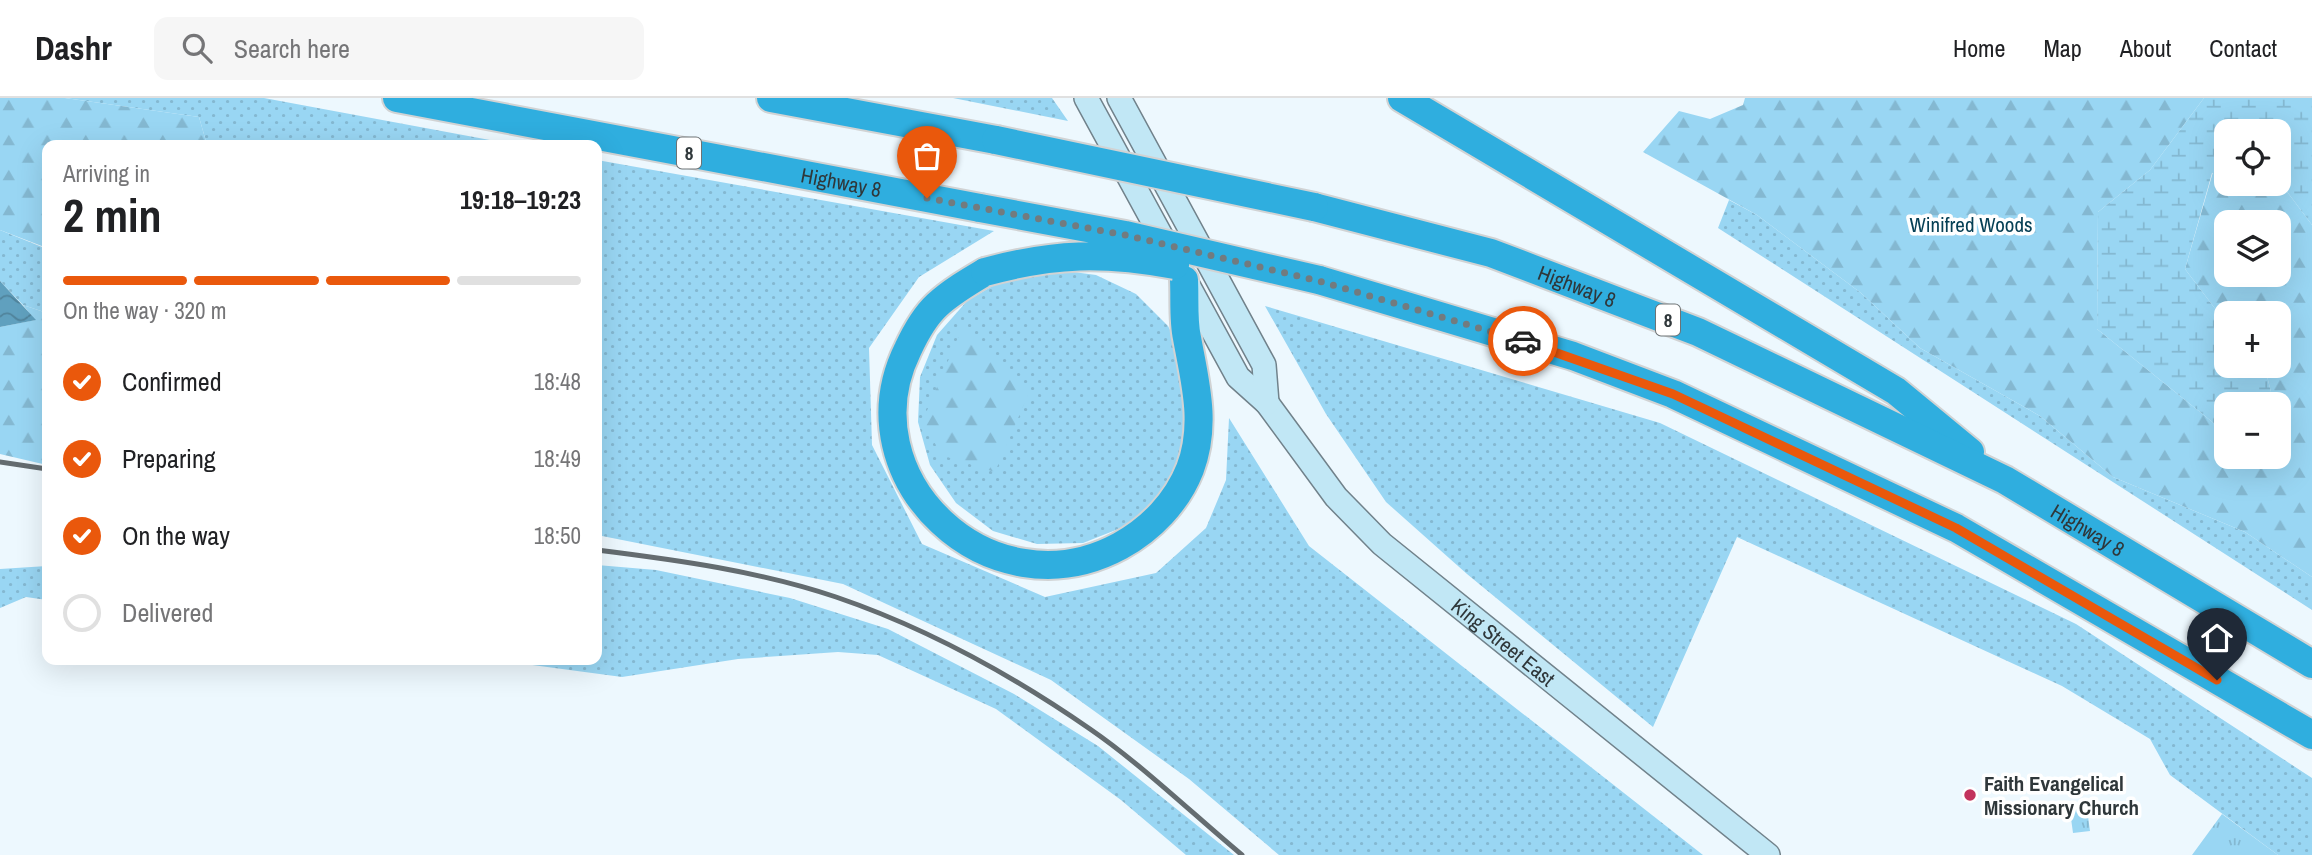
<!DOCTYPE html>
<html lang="en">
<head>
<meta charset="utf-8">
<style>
  :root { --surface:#fff; --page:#f6f6f6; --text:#202124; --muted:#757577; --line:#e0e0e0; --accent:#ea580c }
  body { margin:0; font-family:"Archivo Narrow",sans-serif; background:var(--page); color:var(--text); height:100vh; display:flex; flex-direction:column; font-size:26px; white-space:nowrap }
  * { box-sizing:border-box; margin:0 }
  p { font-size:23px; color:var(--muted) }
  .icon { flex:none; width:38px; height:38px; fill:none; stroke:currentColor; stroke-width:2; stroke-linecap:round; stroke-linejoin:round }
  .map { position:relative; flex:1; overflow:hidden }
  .panel { position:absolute; left:42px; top:42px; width:560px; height:525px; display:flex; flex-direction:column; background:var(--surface); border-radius:14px; box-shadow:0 7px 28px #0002 }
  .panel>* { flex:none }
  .fabs { position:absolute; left:2214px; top:21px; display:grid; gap:14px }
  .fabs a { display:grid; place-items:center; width:77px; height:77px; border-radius:14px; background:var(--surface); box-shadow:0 7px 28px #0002; font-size:35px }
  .pin { position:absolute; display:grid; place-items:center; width:60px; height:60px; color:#fff; margin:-72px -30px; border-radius:50% 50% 50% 0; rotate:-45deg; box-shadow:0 0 7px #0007 }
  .pin .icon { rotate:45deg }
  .courier { position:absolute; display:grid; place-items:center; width:70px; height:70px; margin:-35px; border:5px solid #ea580c; border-radius:50%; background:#fff; color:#222; box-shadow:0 2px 9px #0007 }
  .summary em { font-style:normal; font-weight:700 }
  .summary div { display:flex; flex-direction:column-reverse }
  .summary { display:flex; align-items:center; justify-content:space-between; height:119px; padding:0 21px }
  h1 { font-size:46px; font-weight:700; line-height:52px }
  .bar { display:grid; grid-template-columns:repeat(4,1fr); gap:10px 7px; align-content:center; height:84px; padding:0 21px }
  .bar i { height:9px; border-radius:5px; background:var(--line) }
  .bar .current { background:var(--accent) }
  .bar p { grid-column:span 4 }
  ol { padding:0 21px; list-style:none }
  li { display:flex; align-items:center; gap:21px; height:77px }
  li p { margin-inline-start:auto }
  li .icon { padding:7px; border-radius:50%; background:var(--accent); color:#fff; stroke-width:4 }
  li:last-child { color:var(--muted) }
  li i { width:38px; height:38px; border:4px solid var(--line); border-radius:50% }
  header { display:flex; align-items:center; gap:42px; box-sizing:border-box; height:98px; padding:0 35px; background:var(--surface); border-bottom:2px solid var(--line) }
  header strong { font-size:33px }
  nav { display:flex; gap:38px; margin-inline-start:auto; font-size:24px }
  .search { width:490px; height:63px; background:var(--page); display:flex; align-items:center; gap:18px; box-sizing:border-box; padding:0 24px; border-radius:14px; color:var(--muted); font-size:26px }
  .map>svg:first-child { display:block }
</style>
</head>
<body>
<header>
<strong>Dashr</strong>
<div class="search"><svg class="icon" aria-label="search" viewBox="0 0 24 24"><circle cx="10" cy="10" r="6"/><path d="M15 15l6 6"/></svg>Search here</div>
<nav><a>Home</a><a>Map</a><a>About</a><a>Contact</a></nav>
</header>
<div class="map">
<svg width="2312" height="757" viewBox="0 0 2312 757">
  <defs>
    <pattern id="grass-dots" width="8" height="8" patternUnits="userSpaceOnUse" patternTransform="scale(1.75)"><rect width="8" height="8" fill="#99d6f3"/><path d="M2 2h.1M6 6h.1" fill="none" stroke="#84b8d1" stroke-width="1.8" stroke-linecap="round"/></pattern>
    <pattern id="forest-firs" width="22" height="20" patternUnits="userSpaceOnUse" patternTransform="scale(1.75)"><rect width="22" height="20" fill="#99d6f3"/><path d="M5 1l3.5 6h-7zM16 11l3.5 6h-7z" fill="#84b8d1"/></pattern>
    <pattern id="wetland-marsh" width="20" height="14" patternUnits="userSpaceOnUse" patternTransform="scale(1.75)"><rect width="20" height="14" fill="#99d6f3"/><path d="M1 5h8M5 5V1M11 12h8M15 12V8" fill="none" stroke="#84b8d1"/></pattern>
    <pattern id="park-tufts" width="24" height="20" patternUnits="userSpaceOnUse" patternTransform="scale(1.75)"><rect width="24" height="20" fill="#99d6f3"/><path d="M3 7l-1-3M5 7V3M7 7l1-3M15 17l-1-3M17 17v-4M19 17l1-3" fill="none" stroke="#84b8d1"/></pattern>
    <pattern id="water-waves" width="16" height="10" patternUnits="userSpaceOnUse" patternTransform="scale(1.75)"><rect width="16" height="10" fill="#60a0be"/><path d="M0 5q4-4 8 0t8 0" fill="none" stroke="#50839b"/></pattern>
  </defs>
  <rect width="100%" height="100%" fill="#edf8fe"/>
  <path fill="url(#grass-dots)" d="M 65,0 L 264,0 L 517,47 L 207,47 L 199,19 Z
    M 953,0 L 1052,0 L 1068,23 Z
    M 597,62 L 994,133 L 919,179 L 869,250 L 872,347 L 922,446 L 1045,499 L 1156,475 L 1206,430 L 1226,382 L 1229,320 L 1309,448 L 1703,757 L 1279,757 L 1189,681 L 1051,582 L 843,486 L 597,437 Z
    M 1729,102 L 1757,117 L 1861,195 L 1920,250 L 2040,318 L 2113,379 L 2245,434 L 2312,479 L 2312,512 L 1718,130 Z
    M 0,132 L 47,151 L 47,215 L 23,207 L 0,183 Z
    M 1051,171 L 1096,177 L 1136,196 L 1168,228 L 1189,269 L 1185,359 L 1162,398 L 1126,428 L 1083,445 L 1037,446 L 993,433 L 956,405 L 930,367 L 918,324 L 920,279 L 937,237 L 967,203 L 1006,180 Z
    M 1265,208 L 1660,325 L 2076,526 L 2312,680 L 2312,757 L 2278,757 L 2170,677 L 2150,641 L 2062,588 L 1737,439 L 1653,629 L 1467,476 L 1386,404 L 1326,316 Z
    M 597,467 L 656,472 L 790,500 L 888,531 L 1014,596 L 1098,648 L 1234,757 L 1186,757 L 1121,702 L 996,611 L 878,557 L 838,554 L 738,561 L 622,579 L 494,562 L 597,562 Z
    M 47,468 L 47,502 L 26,499 L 0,510 L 0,471 Z"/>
  <path fill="url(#forest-firs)" fill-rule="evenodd" d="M 0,0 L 65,0 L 199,19 L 207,47 L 47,47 L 47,150 L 0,132 Z
    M 1745,0 L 2204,0 L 2150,72 L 2098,114 L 2097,231 L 2226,335 L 2226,359 L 2278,359 L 2279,337 L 2281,336 L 2278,306 L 2274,306 L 2267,278 L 2259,268 L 2278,268 L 2278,215 L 2226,215 L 2226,225 L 2185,171 L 2213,74 L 2226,73 L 2226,86 L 2278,86 L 2279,83 L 2312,127 L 2312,479 L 2245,434 L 2113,379 L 2040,318 L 1920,250 L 1861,195 L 1757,117 L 1643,54 L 1679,13 L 1710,21 L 1743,7 ZM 2226,124 L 2278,124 L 2278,177 L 2226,177 Z
    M 23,207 L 47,215 L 47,367 L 0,356 L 0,229 L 35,222 Z
    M 962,230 L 1028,297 L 995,374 L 941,357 L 923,322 Z"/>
  <path fill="url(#wetland-marsh)" d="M 2204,0 L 2312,0 L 2312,127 L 2279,83 L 2278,33 L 2226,33 L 2226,73 L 2212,75 L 2185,171 L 2226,225 L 2226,268 L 2259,268 L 2267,278 L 2274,306 L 2226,306 L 2226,335 L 2097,231 L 2098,114 L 2150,72 Z"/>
  <path fill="url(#park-tufts)" d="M 2086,704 L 2090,733 L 2073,735 L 2069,706 Z
    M 2222,716 L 2278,757 L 2192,757 Z"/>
  <path fill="url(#water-waves)" d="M 0,183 L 36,222 L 0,229 Z"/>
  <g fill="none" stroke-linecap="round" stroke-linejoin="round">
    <g stroke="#71828b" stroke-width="26">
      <g id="secondary">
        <path id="s1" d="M 1086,0 L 1238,279 L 1267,305 L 1336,399 L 1382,446 L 1768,757"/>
        <path d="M 1119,0 L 1264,267 L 1267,305"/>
      </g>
    </g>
    <g stroke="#d1d3d4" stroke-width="32">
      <g id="highway">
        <path id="s2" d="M 397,0 L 980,110"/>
        <path d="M 771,0 L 996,42"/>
        <path d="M 1402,0 L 1896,293 L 1970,354"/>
        <path id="s3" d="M 1314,109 L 1491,155 L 1698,234 L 2005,382 L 2312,566"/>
        <path d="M 985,174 C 968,184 951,194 937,207 C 924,219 915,236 908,251 C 844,380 991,518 1120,448 C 1151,431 1177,404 1190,371 C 1207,326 1195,284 1187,240 C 1183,222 1185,201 1184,182"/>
        <path d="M 1319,182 L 1573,258 L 1673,296 L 1956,430 L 2312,637"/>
      </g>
    </g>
    <use href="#secondary" stroke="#c1e7f5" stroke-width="23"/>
    <use href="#highway" stroke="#2faedf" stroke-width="28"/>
    <path stroke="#646c70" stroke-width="5" d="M 0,364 L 47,371
      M 597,452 C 677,462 759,473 836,499 C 927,530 1012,577 1090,631 C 1141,666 1194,717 1242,757"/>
    <g stroke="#d1d3d4" stroke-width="32" stroke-linecap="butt">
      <path id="highway-bridge" d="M 996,42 L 1314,109
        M 980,110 L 1125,137 L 1319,182
        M 985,174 C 1055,155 1103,154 1175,167"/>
    </g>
    <use href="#highway-bridge" stroke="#2faedf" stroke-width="28"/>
  </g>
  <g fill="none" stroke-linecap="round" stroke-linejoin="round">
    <path stroke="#727b7f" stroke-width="7" stroke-dasharray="0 12.6" d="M 927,100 L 1125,137 L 1319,183 L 1523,243"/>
    <path stroke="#ea580c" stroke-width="9" d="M 1523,243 L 1673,296 L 1956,430 L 2217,582"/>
  </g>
  <circle fill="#c2335d" stroke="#fff" stroke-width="2.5" cx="1970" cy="697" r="7"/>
  <g text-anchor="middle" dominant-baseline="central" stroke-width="7" stroke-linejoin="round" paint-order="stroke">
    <g fill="#fff" stroke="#6d7375" stroke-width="2">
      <rect x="677" y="39.5" width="24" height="31" rx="5"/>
      <rect x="1656" y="206.5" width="24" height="31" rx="5"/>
    </g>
    <g font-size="19" font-weight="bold" fill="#2f373a">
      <text x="689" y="55">8</text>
      <text x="1668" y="222">8</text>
    </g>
    <g font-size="21" fill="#2f373a" stroke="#fff">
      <text stroke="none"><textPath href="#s2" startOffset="452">Highway 8</textPath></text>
      <text stroke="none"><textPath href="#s3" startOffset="275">Highway 8</textPath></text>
      <text stroke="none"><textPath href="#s3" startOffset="842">Highway 8</textPath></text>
      <text stroke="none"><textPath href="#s1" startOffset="695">King Street East</textPath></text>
    </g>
    <g font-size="21" fill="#064055" stroke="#fff">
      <text x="1971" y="126">Winifred Woods</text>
    </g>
    <g font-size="21" font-weight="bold" fill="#2f373a" stroke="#fff" text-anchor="start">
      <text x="1984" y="685">Faith Evangelical<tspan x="1984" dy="24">Missionary Church</tspan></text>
    </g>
  </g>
</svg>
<div class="fabs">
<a><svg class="icon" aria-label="locate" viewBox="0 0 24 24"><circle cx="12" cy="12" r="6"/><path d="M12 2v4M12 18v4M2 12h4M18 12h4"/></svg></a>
<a><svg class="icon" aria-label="layers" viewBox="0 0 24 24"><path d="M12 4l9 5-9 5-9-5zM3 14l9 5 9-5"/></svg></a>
<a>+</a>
<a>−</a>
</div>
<div class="pin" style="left:927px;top:100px;background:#ea580c"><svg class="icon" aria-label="bag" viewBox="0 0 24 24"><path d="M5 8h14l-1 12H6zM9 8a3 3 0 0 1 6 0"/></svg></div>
<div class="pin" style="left:2217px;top:582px;background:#1f2937"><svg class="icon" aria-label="home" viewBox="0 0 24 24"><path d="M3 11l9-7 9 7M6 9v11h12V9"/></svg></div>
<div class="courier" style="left:1523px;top:243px"><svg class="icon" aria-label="car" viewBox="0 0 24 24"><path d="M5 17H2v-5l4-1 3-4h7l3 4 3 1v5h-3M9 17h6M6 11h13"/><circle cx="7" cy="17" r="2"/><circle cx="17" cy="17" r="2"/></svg></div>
<section class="panel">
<div class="summary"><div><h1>2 min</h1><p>Arriving in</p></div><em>19:18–19:23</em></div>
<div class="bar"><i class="current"></i><i class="current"></i><i class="current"></i><i></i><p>On the way · 320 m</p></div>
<ol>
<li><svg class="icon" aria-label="check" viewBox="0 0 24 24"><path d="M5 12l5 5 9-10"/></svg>Confirmed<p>18:48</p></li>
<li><svg class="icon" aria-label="check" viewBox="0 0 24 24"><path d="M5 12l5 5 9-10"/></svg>Preparing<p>18:49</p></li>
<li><svg class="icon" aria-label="check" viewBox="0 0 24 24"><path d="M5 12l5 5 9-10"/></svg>On the way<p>18:50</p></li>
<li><i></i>Delivered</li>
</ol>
</section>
</div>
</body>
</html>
